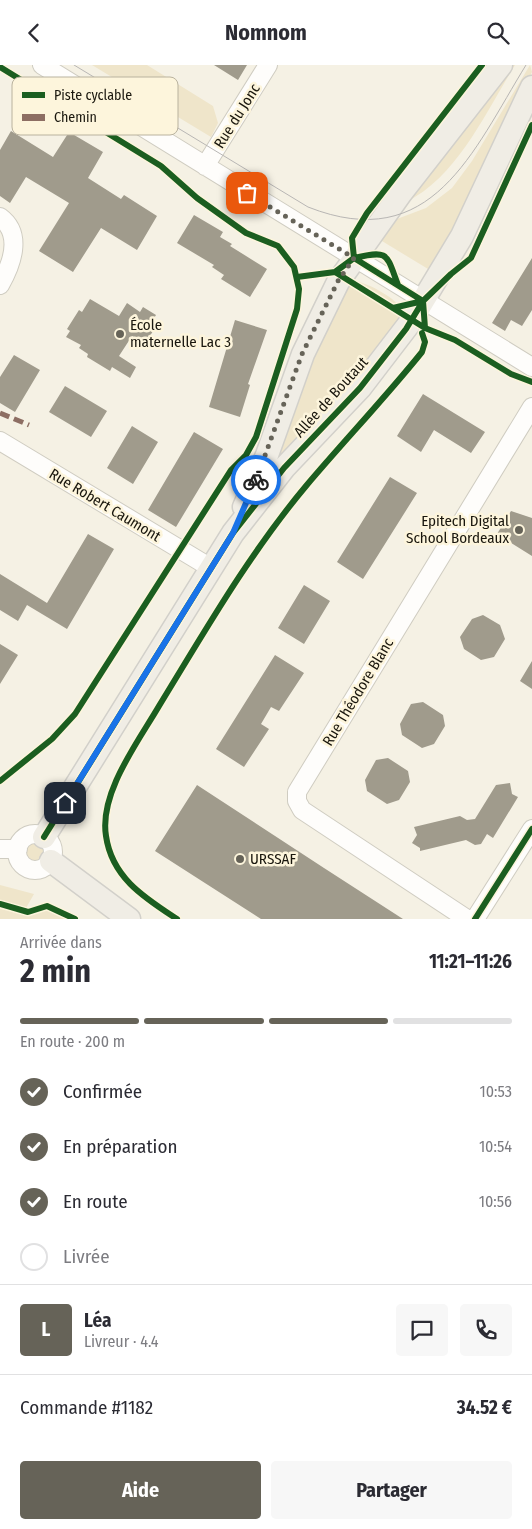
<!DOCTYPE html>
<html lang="fr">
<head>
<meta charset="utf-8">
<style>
  :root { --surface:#fff; --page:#f7f7f7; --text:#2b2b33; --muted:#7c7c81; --line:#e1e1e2; --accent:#666358 }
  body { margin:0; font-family:"Fira Sans Condensed",sans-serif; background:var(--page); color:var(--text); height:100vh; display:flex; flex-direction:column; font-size:19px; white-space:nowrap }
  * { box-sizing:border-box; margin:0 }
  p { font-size:16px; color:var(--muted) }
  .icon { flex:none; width:28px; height:28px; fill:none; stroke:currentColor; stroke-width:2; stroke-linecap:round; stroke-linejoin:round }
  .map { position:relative; height:854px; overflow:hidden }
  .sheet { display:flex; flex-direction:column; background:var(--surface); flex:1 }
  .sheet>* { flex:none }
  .pin { position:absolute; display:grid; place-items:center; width:42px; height:42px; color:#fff; margin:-21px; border-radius:10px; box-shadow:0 2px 8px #0006 }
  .courier { position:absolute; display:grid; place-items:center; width:50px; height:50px; margin:-25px; border:4px solid #1a73e8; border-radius:50%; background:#fff; color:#222; box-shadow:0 1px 6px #0007 }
  .head em { font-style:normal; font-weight:700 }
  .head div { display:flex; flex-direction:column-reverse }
  .head { display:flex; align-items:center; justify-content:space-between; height:85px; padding:0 20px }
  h1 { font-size:32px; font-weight:700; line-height:38px }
  .bar { display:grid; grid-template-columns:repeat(4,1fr); gap:8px 5px; align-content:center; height:60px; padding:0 20px }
  .bar i { height:6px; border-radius:4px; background:var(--line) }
  .bar .selected { background:var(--accent) }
  .bar p { grid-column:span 4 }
  .line { display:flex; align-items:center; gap:12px; padding:0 20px; border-top:1px solid var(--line) }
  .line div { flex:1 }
  .round { display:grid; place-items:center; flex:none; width:52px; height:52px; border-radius:5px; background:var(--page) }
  ol { padding:0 20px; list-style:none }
  li { display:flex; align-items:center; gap:15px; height:55px }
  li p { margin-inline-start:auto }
  li .icon { padding:5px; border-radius:50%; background:var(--accent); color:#fff; stroke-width:4 }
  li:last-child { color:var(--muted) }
  li i { width:28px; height:28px; border:2px solid var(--line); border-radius:50% }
  .action { display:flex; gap:10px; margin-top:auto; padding:10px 20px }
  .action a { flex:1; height:58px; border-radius:5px; background:var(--accent); color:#fff; font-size:20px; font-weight:700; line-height:58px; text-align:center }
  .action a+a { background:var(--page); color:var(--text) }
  header { display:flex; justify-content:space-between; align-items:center; height:65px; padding:0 20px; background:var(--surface); font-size:22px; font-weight:700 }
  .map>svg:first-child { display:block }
</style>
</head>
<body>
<header><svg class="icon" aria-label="back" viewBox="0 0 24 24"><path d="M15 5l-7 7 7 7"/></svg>Nomnom<svg class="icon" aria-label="search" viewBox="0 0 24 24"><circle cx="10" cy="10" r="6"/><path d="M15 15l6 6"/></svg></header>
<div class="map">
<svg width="532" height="854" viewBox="0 0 532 854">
  <rect width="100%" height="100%" fill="#f5f1e4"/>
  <path fill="#efe5ca" d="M 92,0 L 147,0 L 213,41 L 218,58 L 211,72 Z
    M 508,0 L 515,0 C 485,48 458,111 406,137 Z
    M 530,0 L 532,7 L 433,207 L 377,173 L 389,157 L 426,143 L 452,123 L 472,96 Z
    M 356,216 C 372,220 395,233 404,246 L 354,317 L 277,397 L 311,294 L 348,221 Z
    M23 787a11 11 0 1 1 22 0a11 11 0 1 1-22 0Z
    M 0,820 L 34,829 L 26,843 L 34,845 L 47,841 L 75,854 L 0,854 Z"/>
  <path fill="#a09b8c" d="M 214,0 L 247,0 L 238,15 Z
    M 11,66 L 53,92 L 69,67 L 103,87 L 88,113 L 121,134 L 124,130 L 157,151 L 137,185 L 101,163 L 73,207 L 39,186 L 69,138 L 26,112 L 10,138 L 0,131 L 0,85 Z
    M 194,150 L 223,167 L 220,172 L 232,179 L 230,181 L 267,204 L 250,232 L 221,214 L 224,210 L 212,202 L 214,200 L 177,178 Z
    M 532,193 L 532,245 L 522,261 L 511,255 L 505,266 L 492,258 Z
    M 90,234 L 119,251 L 127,238 L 140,247 L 143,242 L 156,250 L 148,263 L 153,266 L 145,279 L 132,271 L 119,291 L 136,302 L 130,313 L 112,302 L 110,306 L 87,292 L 88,289 L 79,283 L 81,280 L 66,272 L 70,266 L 67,264 L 79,245 L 82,247 Z
    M 235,255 L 267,265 L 248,319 L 250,320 L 240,352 L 209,342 Z
    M 14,290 L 40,305 L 15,347 L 0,338 L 0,312 Z
    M 65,321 L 107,346 L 91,372 L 49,347 Z
    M 423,329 L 485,367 L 471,388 L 434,365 L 421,387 L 397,371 Z
    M 132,361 L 158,377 L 133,419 L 107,403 Z
    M 194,367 L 223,384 L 176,462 L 148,445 Z
    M 390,412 L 417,428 L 363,514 L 337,497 Z
    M 511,446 L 532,453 L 532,491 L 497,469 Z
    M 88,469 L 114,484 L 67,564 L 27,540 L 18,556 L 0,545 L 0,509 L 47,538 Z
    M 304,520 L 330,536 L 304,579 L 278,563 Z
    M 483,550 L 500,560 L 505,574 L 494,592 L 481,595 L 464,584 L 460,572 L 472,554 Z
    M 0,579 L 18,590 L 0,619 Z
    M 275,590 L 304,608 L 279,646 L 271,642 L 261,659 L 269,664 L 244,702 L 216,684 Z
    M 532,596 L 532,624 L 520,616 Z
    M 423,637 L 443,650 L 445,661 L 434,679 L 422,683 L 402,670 L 400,659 L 411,639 Z
    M 388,693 L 408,706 L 410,717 L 399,735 L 387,739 L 367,726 L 365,715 L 376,695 Z
    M 510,718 L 512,729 L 518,732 L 493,773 L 487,769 L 481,779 L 475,780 L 466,775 L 420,786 L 420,783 L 412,778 L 417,770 L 414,762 L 460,751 L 467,755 L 475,754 L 496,720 Z
    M 197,720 L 324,803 L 403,854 L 261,854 L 155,786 Z"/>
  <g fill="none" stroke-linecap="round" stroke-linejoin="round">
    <g stroke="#cfccc1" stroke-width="20">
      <path id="minor" d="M 42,0 L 532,302
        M 205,101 L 268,0
        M 0,152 C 23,169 12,199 0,220
        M 0,376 L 211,503
        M17 787a18 18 0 1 1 36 0a18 18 0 1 1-36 0Z
        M 0,784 L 18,784
        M 467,854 L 302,745 L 297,736 L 297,727 L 532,342
        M 475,854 L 532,764"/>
    </g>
    <g stroke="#d2d0ca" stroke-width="25">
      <path id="major" d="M 244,442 L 267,390 L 303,289 L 338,217 L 401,128 L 501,0
        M 44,772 L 233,468 L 284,403 L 360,323 L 409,259 L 462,171 L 532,22
        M 51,796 L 129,854"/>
    </g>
    <use href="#minor" stroke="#fefdfb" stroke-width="18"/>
    <use href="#major" stroke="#f0ede5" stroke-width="22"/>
    <path stroke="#b8b6b4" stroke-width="1" d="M 74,0 L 308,142 C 432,191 473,86 526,0"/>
    <path stroke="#8d6e63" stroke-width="5" stroke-dasharray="10 5" stroke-linecap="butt" d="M 0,348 L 29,360"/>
    <g stroke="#fdf5dc" stroke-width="9">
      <path id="cycleway" d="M 0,2 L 161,101 L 197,133 L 246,168 L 278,181 L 294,202 L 299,224 L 297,244 L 256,372 L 246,390 L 231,405 L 75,649 L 52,674 L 0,716
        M 354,193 L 423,236 L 425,263
        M 354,193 C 389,185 386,188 398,220
        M 335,207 L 425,263 L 455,275 L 511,309 L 532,317
        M 297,212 L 335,207 L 354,193 L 352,173 L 367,148 L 482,0
        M 393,243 L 423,236 L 451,209 L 471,193 L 532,60
        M 44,772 L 233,468 L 284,403 L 360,323 L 406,264 L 423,236
        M 0,839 L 28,847 L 47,841 L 75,854
        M 177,854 C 145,833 112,813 106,771 C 99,728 138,677 159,641 C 205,566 249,489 306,421 C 344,376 385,333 422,287 L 425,277 L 422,268
        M 475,854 L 532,764"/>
    </g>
    <use href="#cycleway" stroke="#1b5e20" stroke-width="6"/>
  </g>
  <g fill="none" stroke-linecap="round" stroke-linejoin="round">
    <path stroke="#666358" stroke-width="5" stroke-dasharray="0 9" d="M 247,128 L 354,193 L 338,216 L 302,289 L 256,415"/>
    <path stroke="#1a73e8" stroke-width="6" d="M 65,738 L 233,468 L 256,415"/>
  </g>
  <g fill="#666358" stroke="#fdf5dc" stroke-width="2">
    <circle cx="120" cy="269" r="5"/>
    <circle cx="519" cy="465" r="5"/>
    <circle cx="240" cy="794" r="5"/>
  </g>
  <g text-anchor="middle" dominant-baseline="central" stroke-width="5" stroke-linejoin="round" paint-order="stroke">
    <g font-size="15" fill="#19160d" stroke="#fdf5dc">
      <text transform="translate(237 51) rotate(-58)">Rue du Jonc</text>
      <text transform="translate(331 332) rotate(-48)">Allée de Boutaut</text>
      <text transform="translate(105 440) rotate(31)">Rue Robert Caumont</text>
      <text transform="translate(358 627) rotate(-59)">Rue Théodore Blanc</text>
    </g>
    <g font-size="15" fill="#19160d" stroke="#fdf5dc" text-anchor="start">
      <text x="130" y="260">École<tspan x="130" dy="17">maternelle Lac 3</tspan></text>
      <text x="509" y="456" text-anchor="end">Epitech Digital<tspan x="509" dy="17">School Bordeaux</tspan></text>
      <text x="250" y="794">URSSAF</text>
    </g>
  </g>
  <rect x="12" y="12" width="166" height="58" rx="8" fill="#fdf5dc" stroke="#b9b29e" stroke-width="1"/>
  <rect x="22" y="27" width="23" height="6" fill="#1b5e20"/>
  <rect x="22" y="49" width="23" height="7" fill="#8d6e63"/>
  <g font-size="14" fill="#19160d">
    <text x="54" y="35">Piste cyclable</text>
    <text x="54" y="57">Chemin</text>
  </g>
</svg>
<div class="pin" style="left:247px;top:128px;background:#ea580c"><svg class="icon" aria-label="bag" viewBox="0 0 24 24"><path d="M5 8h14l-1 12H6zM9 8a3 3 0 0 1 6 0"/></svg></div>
<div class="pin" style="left:65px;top:738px;background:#1f2937"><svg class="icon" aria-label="home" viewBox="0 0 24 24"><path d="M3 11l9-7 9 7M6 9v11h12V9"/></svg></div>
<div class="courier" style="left:256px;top:415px"><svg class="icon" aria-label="bike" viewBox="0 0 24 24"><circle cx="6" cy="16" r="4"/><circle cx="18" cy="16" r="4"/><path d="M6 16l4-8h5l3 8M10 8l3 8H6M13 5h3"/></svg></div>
</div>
<section class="sheet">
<div class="head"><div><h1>2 min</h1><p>Arrivée dans</p></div><em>11:21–11:26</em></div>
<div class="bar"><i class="selected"></i><i class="selected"></i><i class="selected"></i><i></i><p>En route · 200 m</p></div>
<ol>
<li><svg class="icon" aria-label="check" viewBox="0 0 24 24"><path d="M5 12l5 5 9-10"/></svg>Confirmée<p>10:53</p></li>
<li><svg class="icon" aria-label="check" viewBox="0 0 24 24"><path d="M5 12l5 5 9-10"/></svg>En préparation<p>10:54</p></li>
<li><svg class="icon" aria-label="check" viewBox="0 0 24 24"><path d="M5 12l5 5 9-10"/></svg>En route<p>10:56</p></li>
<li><i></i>Livrée</li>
</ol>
<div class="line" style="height:90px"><b class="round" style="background:var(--accent);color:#fff">L</b><div><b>Léa</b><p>Livreur · 4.4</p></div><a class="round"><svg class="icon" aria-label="chat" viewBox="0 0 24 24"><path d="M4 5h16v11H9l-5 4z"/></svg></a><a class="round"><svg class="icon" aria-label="phone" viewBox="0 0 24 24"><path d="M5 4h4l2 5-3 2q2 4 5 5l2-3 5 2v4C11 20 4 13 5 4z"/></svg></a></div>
<div class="line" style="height:65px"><div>Commande #1182</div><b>34.52 €</b></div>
<div class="action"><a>Aide</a><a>Partager</a></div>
</section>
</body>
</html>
